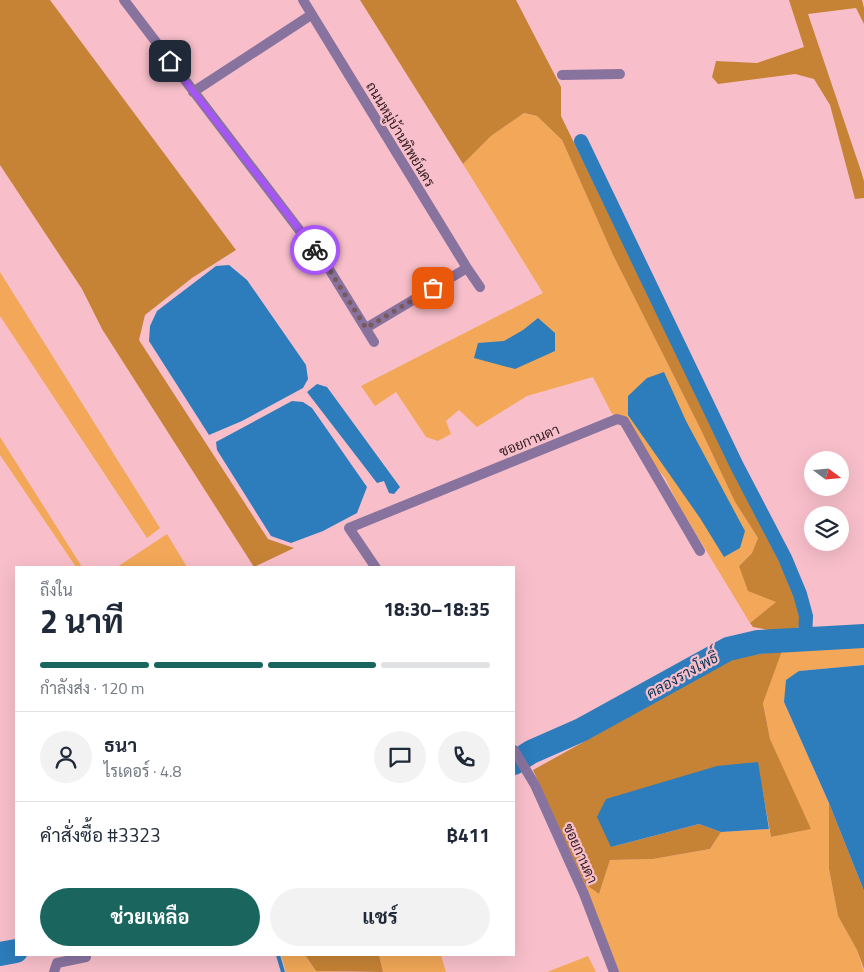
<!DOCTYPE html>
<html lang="th">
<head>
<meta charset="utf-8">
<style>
  :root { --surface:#fff; --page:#f2f2f3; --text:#1f2937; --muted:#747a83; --line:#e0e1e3; --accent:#1a665f }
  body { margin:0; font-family:"Titillium Web",Sarabun,sans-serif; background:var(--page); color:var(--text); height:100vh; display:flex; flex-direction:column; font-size:19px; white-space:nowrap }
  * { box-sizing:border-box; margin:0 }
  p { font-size:16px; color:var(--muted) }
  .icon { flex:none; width:28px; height:28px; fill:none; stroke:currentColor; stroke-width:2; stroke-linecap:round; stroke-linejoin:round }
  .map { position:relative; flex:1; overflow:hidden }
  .panel { position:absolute; left:15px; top:566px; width:500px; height:390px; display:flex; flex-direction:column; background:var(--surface); border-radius:0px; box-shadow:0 5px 20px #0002 }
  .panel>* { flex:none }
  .needle { width:32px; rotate:106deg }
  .controls { position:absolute; left:804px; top:451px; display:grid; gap:10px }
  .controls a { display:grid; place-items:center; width:45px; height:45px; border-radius:50%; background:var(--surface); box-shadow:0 5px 20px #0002; font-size:25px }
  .pin { position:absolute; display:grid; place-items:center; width:42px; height:42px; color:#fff; margin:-21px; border-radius:10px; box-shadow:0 2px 8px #0006 }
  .courier { position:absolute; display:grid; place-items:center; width:50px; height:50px; margin:-25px; border:4px solid #a855f7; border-radius:50%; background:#fff; color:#222; box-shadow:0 1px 6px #0007 }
  .headline em { font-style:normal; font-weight:700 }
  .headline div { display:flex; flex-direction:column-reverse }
  .headline { display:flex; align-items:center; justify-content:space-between; height:85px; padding:0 25px }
  h1 { font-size:32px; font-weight:700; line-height:38px }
  .bar { display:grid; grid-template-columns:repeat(4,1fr); gap:8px 5px; align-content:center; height:60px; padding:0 25px }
  .bar i { height:6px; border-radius:4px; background:var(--line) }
  .bar .active { background:var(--accent) }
  .bar p { grid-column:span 4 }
  .line { display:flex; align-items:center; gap:12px; padding:0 25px; border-top:1px solid var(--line) }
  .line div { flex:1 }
  .round { display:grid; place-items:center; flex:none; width:52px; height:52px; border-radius:26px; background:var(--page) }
  .action { display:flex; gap:10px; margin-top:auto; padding:10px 25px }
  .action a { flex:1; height:58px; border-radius:30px; background:var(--accent); color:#fff; font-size:20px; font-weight:700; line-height:58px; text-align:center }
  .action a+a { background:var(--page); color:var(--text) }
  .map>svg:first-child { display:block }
</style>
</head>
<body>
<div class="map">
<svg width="864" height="972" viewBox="0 0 864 972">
  <rect width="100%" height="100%" fill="#f8bfca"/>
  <path fill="#f2a858" d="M 524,113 L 537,116 L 562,140 L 613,255 L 700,428 L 735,502 L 758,538 L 752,553 L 739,566 L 776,602 L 750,623 L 678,504 L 665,478 L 611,412 L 593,377 L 527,396 L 477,427 L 459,410 L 446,421 L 451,434 L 438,441 L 426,437 L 396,392 L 375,406 L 361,386 L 543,293 L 463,164 L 491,136 Z
    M 0,272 L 160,528 L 147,538 L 0,316 Z
    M 0,437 L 82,567 L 76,567 L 0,455 Z
    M 167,534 L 187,567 L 117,567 Z
    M 864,643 L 864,665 L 799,671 L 784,702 L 829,803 L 829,869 L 838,916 L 857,950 L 864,972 L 619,972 L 585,884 L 599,894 L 610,860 L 653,859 L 710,849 L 721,832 L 769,829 L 771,837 L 810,829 L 770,739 L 763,702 L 782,651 Z
    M 281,955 L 305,955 L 316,971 L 354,972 L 286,972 Z
    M 379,955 L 441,955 L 446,972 L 383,972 Z
    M 588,956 L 596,972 L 547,972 Z"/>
  <path fill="#c68336" d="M 0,0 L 50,0 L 236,250 L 192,278 L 145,315 L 139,340 L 268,539 L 294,548 L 254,567 L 102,329 L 82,289 L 0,165 Z
    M 360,0 L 516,0 L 561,87 L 561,116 L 794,592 L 802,623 L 793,632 L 774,631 L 753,627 L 750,623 L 776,602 L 748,591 L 739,566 L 752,553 L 758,538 L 735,502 L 700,428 L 613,255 L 562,140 L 537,116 L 524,113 L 491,136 L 463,164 Z
    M 789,0 L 862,0 L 864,8 L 864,24 L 856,8 L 808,14 L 861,171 L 864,181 L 864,198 L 855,199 L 830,105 L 814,79 L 795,74 L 718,84 L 712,77 L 716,61 L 757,63 L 804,47 Z
    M 782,651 L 763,703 L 770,739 L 811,829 L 771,837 L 757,762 L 611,847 L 699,824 L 721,832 L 710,849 L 653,859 L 610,860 L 599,894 L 585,884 L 533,770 L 607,729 L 729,658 Z
    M 829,803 L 864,891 L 864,969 L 857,950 L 838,916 L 829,869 Z
    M 305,955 L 379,955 L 383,972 L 316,971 Z"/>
  <path fill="#2d7cbb" d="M 229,265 L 247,280 L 306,365 L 308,379 L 303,388 L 242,421 L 209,435 L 149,341 L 150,326 L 157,311 L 216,266 Z
    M 538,318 L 555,333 L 555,351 L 515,369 L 474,358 L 478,343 L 504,341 L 523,330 Z
    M 664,372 L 686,421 L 745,531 L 740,548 L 724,557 L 700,518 L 628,415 L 628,396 L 647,378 Z
    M 317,384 L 327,387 L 400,487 L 394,494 L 389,493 L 384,481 L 377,483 L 307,392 Z
    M 292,401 L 303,402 L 312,408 L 367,487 L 357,513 L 323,531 L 291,543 L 271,536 L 217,450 L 216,442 Z
    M 864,665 L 864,891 L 829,803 L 784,702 L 786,680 L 799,671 Z
    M 758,762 L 769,829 L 721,832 L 699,824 L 611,847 L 597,817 L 606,799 L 717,766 Z"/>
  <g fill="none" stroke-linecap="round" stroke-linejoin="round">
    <path stroke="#2d7cbb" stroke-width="4" d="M 278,955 L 283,972"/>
    <path stroke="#2d7cbb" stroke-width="14" d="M 581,141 L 737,466 L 785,558 L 800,594 L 806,616 L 805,639"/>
    <path stroke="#2d7cbb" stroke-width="24" d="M 514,763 L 531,752 L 581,730 L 728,649 L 758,642 L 864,636
      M 0,954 L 16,951"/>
    <path stroke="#88739f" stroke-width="10" d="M 124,0 L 329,269 L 374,342
      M 303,0 L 467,268 L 480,287
      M 562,75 L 620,74
      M 193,92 L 311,15
      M 366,328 L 467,268
      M 376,568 L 349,528 L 617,419 L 624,421 L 700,551
      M 514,750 L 535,785 L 584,894 L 614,972
      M 54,972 L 57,963 L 86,957"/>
  </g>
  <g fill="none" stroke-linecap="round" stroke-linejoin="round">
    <path stroke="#79585e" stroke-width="5" stroke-dasharray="0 9" d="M 315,250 L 329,269 L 366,328 L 433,288"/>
    <path stroke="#a855f7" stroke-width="6" d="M 170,61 L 315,250"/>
  </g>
  <g text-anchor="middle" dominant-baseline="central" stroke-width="4.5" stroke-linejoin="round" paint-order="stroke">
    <g font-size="14" fill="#352024" stroke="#f8bfca">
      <text transform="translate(401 134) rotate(59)">ถนนหมู่บ้านทิพย์นคร</text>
      <text transform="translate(529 440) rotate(-22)">ซอยกานดา</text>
      <text transform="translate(581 853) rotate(66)">ซอยกานดา</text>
    </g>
    <g font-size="15" font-style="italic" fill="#0a3555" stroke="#f8bfca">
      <text transform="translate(682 675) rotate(-29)">คลองรางโพธิ์</text>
    </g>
  </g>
</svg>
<div class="controls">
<a><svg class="needle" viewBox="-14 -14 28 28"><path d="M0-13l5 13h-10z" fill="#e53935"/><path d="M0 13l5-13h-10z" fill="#747a83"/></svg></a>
<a><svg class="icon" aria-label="layers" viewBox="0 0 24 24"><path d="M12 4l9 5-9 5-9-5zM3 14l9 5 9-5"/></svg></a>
</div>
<div class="pin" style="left:433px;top:288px;background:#ea580c"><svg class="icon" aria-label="bag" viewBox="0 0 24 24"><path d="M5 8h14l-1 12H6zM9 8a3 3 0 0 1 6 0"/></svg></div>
<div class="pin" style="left:170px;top:61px;background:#1f2937"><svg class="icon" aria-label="home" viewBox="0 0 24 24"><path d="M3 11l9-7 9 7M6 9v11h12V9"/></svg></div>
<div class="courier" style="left:315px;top:250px"><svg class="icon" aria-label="bike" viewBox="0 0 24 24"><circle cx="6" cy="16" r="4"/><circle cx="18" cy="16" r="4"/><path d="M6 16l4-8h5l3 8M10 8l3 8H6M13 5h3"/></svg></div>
<section class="panel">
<div class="headline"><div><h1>2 นาที</h1><p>ถึงใน</p></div><em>18:30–18:35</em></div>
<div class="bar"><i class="active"></i><i class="active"></i><i class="active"></i><i></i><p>กำลังส่ง · 120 m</p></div>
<div class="line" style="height:90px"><a class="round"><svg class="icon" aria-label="person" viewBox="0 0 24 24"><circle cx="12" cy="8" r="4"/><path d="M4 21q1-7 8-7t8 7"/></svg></a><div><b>ธนา</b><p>ไรเดอร์ · 4.8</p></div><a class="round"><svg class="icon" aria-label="chat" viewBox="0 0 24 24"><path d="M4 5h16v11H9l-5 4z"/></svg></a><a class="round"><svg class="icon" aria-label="phone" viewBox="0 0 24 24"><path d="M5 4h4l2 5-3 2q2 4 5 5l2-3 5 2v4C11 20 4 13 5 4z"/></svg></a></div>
<div class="line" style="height:65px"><div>คำสั่งซื้อ #3323</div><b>฿411</b></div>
<div class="action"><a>ช่วยเหลือ</a><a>แชร์</a></div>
</section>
</div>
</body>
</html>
